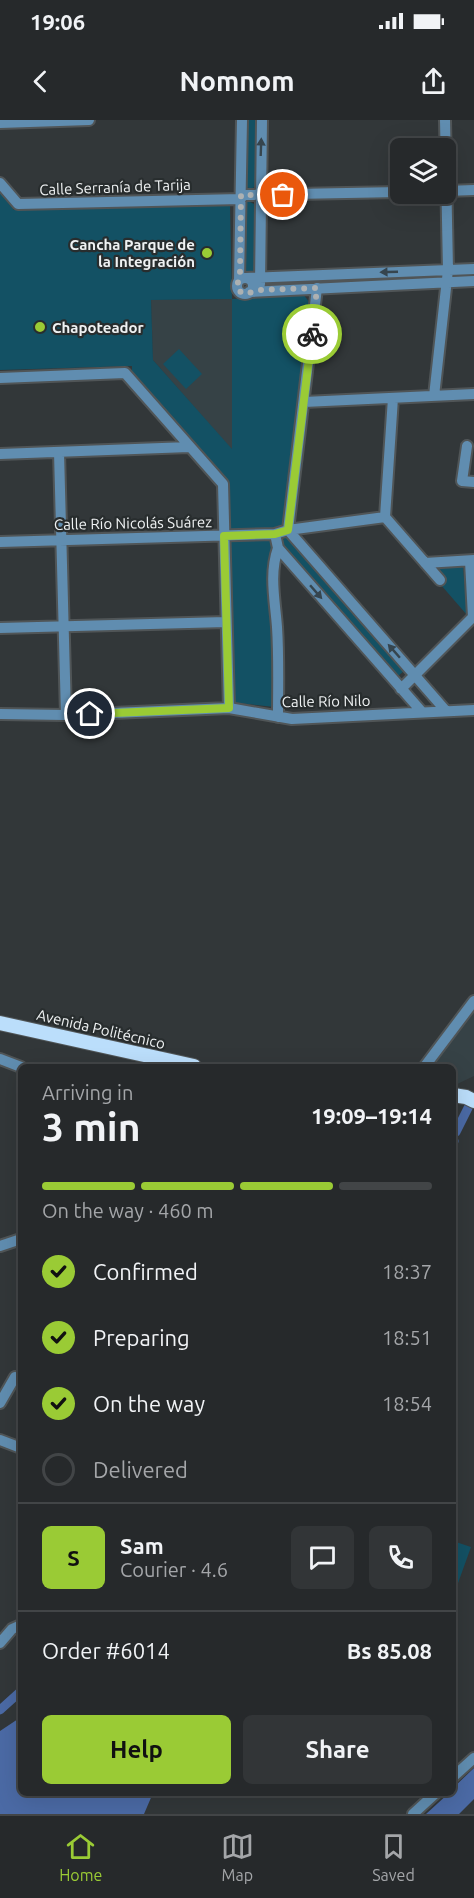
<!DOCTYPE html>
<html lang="en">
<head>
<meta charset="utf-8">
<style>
  :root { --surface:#26292b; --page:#323537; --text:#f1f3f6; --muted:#a4a6a9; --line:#424547; --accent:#9acb35 }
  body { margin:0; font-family:Ubuntu,sans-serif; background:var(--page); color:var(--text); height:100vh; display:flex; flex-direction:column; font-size:22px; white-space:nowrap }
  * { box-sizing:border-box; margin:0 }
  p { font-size:20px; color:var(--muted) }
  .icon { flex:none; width:33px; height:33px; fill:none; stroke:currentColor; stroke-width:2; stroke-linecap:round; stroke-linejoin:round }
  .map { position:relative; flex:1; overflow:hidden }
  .panel { position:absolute; left:18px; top:944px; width:438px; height:732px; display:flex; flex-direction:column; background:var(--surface); border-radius:9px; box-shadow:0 6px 24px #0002,0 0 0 2px var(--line) }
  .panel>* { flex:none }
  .controls { position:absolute; left:390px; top:18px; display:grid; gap:12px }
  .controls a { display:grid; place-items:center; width:66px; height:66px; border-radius:9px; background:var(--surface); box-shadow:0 6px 24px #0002,0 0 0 2px var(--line); font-size:30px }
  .pin { position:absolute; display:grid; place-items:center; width:51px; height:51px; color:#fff; margin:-26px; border:3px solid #fff; border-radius:50%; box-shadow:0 2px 6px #0007 }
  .courier { position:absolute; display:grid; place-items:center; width:60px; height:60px; margin:-30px; border:4px solid #9acb35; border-radius:50%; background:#fff; color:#222; box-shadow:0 2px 8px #0007 }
  .headline em { font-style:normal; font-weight:600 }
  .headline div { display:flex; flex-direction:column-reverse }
  .headline { display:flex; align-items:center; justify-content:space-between; height:102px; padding:0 24px }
  h1 { font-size:39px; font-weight:600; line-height:45px }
  .bar { display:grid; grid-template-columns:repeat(4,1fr); gap:9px 6px; align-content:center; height:72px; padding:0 24px }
  .bar i { height:8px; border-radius:4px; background:var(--line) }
  .bar .active { background:var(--accent) }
  .bar p { grid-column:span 4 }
  .line { display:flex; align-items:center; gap:15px; padding:0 24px; border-top:2px solid var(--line) }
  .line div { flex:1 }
  .round { display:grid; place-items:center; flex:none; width:63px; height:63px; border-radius:9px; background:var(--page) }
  ol { padding:0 24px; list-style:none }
  li { display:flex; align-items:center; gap:18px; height:66px }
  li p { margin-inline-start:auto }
  li .icon { padding:6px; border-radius:50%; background:var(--accent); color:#111; stroke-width:4 }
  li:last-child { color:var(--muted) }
  li i { width:33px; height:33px; border:3px solid var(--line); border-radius:50% }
  .primary-button { display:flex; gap:12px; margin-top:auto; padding:12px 24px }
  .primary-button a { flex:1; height:69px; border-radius:9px; background:var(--accent); color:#111; font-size:24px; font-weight:600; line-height:69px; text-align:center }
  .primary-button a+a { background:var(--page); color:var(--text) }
  .status { display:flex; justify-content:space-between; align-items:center; height:42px; padding:0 30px; background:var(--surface); direction:ltr }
  .status svg { height:16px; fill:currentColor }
  header { display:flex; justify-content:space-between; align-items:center; height:78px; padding:0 24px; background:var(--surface); font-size:27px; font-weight:600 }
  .dock { display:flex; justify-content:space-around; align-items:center; height:84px; border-top:2px solid var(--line); background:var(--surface); font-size:16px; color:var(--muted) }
  .dock a { display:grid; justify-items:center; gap:3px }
  .dock .active { color:var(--accent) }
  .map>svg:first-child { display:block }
</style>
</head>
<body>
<div class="status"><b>19:06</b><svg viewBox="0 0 49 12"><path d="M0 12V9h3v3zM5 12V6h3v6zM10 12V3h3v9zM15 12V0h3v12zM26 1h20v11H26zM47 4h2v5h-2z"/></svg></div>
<header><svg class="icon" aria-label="back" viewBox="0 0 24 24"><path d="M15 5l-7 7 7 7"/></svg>Nomnom<svg class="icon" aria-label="share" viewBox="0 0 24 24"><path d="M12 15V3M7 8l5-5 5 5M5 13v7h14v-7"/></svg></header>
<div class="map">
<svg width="474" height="1694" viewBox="0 0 474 1694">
  <rect width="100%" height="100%" fill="#323739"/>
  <path fill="#364246" d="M 232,179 L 232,330 L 153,240 L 151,180 Z
    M 474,890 L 474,956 L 453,966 L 453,946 L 433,946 Z"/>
  <path fill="#135164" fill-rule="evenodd" d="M 246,0 L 257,0 L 256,66 L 251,69 L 245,66 Z
    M 0,73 L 14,90 L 230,85 L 232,179 L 303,174 L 310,183 L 284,406 L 276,410 L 229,411 L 228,362 L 132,251 L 132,246 L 0,250 ZM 232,179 L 232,329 L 153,240 L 151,180 Z
    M 248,81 L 256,85 L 255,152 L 246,155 L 244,153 L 245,83 Z
    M 179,229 L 202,254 L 186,269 L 163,244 Z
    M 286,416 L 404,551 L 398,556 L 281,423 Z
    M 268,419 L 273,424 L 271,438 L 274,587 L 231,582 L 230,421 Z
    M 431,446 L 463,446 L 467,495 L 441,465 L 443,464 Z
    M 453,1421 L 471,1427 L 453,1477 Z"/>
  <path fill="#4b6aa5" d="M 21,1597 L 21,1672 L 153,1673 L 144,1694 L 0,1694 L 0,1611 Z
    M 474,1648 L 474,1679 L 459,1694 L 426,1694 L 449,1673 L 453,1672 L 453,1668 Z"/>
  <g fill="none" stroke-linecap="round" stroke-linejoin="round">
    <path stroke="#4b6aa5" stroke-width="9" d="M 456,1012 L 470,984
      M 453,1024 L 454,1021
      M 0,1590 L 21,1571"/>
    <g stroke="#505557" stroke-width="14">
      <path id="minor" d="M 0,3 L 89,0
        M 0,63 L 18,84 L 241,79
        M 446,71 L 474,70
        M 241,75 L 400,72
        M 246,158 L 474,149
        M237 166a8 8 0 1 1 16 0a8 8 0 1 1-16 0Z
        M 239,160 L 242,0
        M 260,164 L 262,0
        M 249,172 L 474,161
        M 0,258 L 125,253 L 223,364 L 229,588
        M 434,276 L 448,150 L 445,0
        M 304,282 L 474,274
        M 467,326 L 462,361 L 474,362
        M 59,332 L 66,595
        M 0,334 L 189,327
        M 385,397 L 393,278
        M 385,397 L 440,460
        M 288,410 L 317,168
        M 288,410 L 446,591
        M 275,414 L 278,428 L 422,592
        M 0,422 L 275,414 L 288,410 L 385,397
        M 425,443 L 474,440
        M 0,508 L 226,502
        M 401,569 L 473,497 L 470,441
        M 0,594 L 66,595 L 229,588 L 292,599 L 474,590
        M 278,597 C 278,568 279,537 277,507 C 275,480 269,454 278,428
        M 0,939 L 21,947
        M 425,946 L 474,881
        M 0,1126 L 21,1119
        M 0,1283 L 15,1257
        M 0,1320 L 21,1328
        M 0,1523 L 12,1509 L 21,1505
        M 453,1657 L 474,1638
        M 413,1694 L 437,1672"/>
    </g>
    <g stroke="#505557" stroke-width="16">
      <path id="major" d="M 0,903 L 194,946
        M 453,975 L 466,977 L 474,981"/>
    </g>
    <use href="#minor" stroke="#608db0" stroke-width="10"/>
    <use href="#major" stroke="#bbdefb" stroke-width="14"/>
  </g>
  <defs><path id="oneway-solid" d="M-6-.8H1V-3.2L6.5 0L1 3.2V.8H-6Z" transform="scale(1.5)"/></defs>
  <g fill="#36454e">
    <use href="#oneway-solid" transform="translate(261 27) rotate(-88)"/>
    <use href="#oneway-solid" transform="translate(389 152) rotate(178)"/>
    <use href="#oneway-solid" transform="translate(316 472) rotate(49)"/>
    <use href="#oneway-solid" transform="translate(394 531) rotate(-131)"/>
  </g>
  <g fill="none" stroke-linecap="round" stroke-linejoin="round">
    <path stroke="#adb1b2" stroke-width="6" stroke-dasharray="0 10.8" d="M 283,75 L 241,75 L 240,152 L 237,167 L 239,171 L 245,174 L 260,170 L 317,168 L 312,214"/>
    <path stroke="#9acb35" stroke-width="8" d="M 90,594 L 229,588 L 224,416 L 275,414 L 288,410 L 312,214"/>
  </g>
  <g fill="#9acb35" stroke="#282d2e" stroke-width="2">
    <circle cx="207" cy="133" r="6"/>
    <circle cx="40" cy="207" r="6"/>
  </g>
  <g text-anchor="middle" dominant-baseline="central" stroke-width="4.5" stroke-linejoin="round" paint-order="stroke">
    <g font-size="15" fill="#eff2f3" stroke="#282d2e">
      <text transform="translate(115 67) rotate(-2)">Calle Serranía de Tarija</text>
      <text transform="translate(133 403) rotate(-1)">Calle Río Nicolás Suárez</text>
      <text transform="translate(326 581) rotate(-1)">Calle Río Nilo</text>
      <text transform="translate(101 909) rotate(13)">Avenida Politécnico</text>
    </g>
    <g font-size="15" font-weight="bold" fill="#eff2f3" stroke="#282d2e" text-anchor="end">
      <text x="195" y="124">Cancha Parque de<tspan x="195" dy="17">la Integración</tspan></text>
      <text x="52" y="207" text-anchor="start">Chapoteador</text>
    </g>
  </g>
</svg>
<div class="controls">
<a><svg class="icon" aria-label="layers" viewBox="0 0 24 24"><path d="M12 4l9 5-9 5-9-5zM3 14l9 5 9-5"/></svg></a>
</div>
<div class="pin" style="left:283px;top:75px;background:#ea580c"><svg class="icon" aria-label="bag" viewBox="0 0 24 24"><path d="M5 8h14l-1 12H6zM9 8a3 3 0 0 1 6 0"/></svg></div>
<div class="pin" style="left:90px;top:594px;background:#1f2937"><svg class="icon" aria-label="home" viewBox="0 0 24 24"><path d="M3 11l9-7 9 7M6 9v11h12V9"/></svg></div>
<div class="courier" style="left:312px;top:214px"><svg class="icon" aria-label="bike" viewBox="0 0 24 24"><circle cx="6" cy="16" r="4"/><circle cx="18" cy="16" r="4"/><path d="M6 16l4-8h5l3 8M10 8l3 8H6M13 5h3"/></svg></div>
<section class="panel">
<div class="headline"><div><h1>3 min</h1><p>Arriving in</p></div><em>19:09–19:14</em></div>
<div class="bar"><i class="active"></i><i class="active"></i><i class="active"></i><i></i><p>On the way · 460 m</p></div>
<ol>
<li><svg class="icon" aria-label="check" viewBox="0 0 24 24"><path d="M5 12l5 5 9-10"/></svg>Confirmed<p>18:37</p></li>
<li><svg class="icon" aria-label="check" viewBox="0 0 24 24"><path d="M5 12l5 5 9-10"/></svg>Preparing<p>18:51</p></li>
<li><svg class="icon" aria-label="check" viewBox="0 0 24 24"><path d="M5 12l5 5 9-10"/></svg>On the way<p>18:54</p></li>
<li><i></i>Delivered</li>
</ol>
<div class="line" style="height:108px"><b class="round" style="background:var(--accent);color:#111">S</b><div><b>Sam</b><p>Courier · 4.6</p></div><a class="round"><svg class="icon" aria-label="chat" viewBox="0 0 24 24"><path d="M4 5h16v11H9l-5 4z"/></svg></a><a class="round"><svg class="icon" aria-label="phone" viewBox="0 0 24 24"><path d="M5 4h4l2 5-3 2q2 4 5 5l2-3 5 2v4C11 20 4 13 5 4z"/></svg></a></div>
<div class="line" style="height:78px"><div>Order #6014</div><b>Bs 85.08</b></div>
<div class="primary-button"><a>Help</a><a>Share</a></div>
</section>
</div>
<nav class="dock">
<a class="active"><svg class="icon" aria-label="home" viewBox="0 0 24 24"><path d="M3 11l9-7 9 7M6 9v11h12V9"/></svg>Home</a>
<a><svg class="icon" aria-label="map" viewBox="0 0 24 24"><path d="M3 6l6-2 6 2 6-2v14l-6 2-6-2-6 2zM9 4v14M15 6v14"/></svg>Map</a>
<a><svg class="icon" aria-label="saved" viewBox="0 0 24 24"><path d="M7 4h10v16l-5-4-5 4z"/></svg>Saved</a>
</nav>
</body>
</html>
